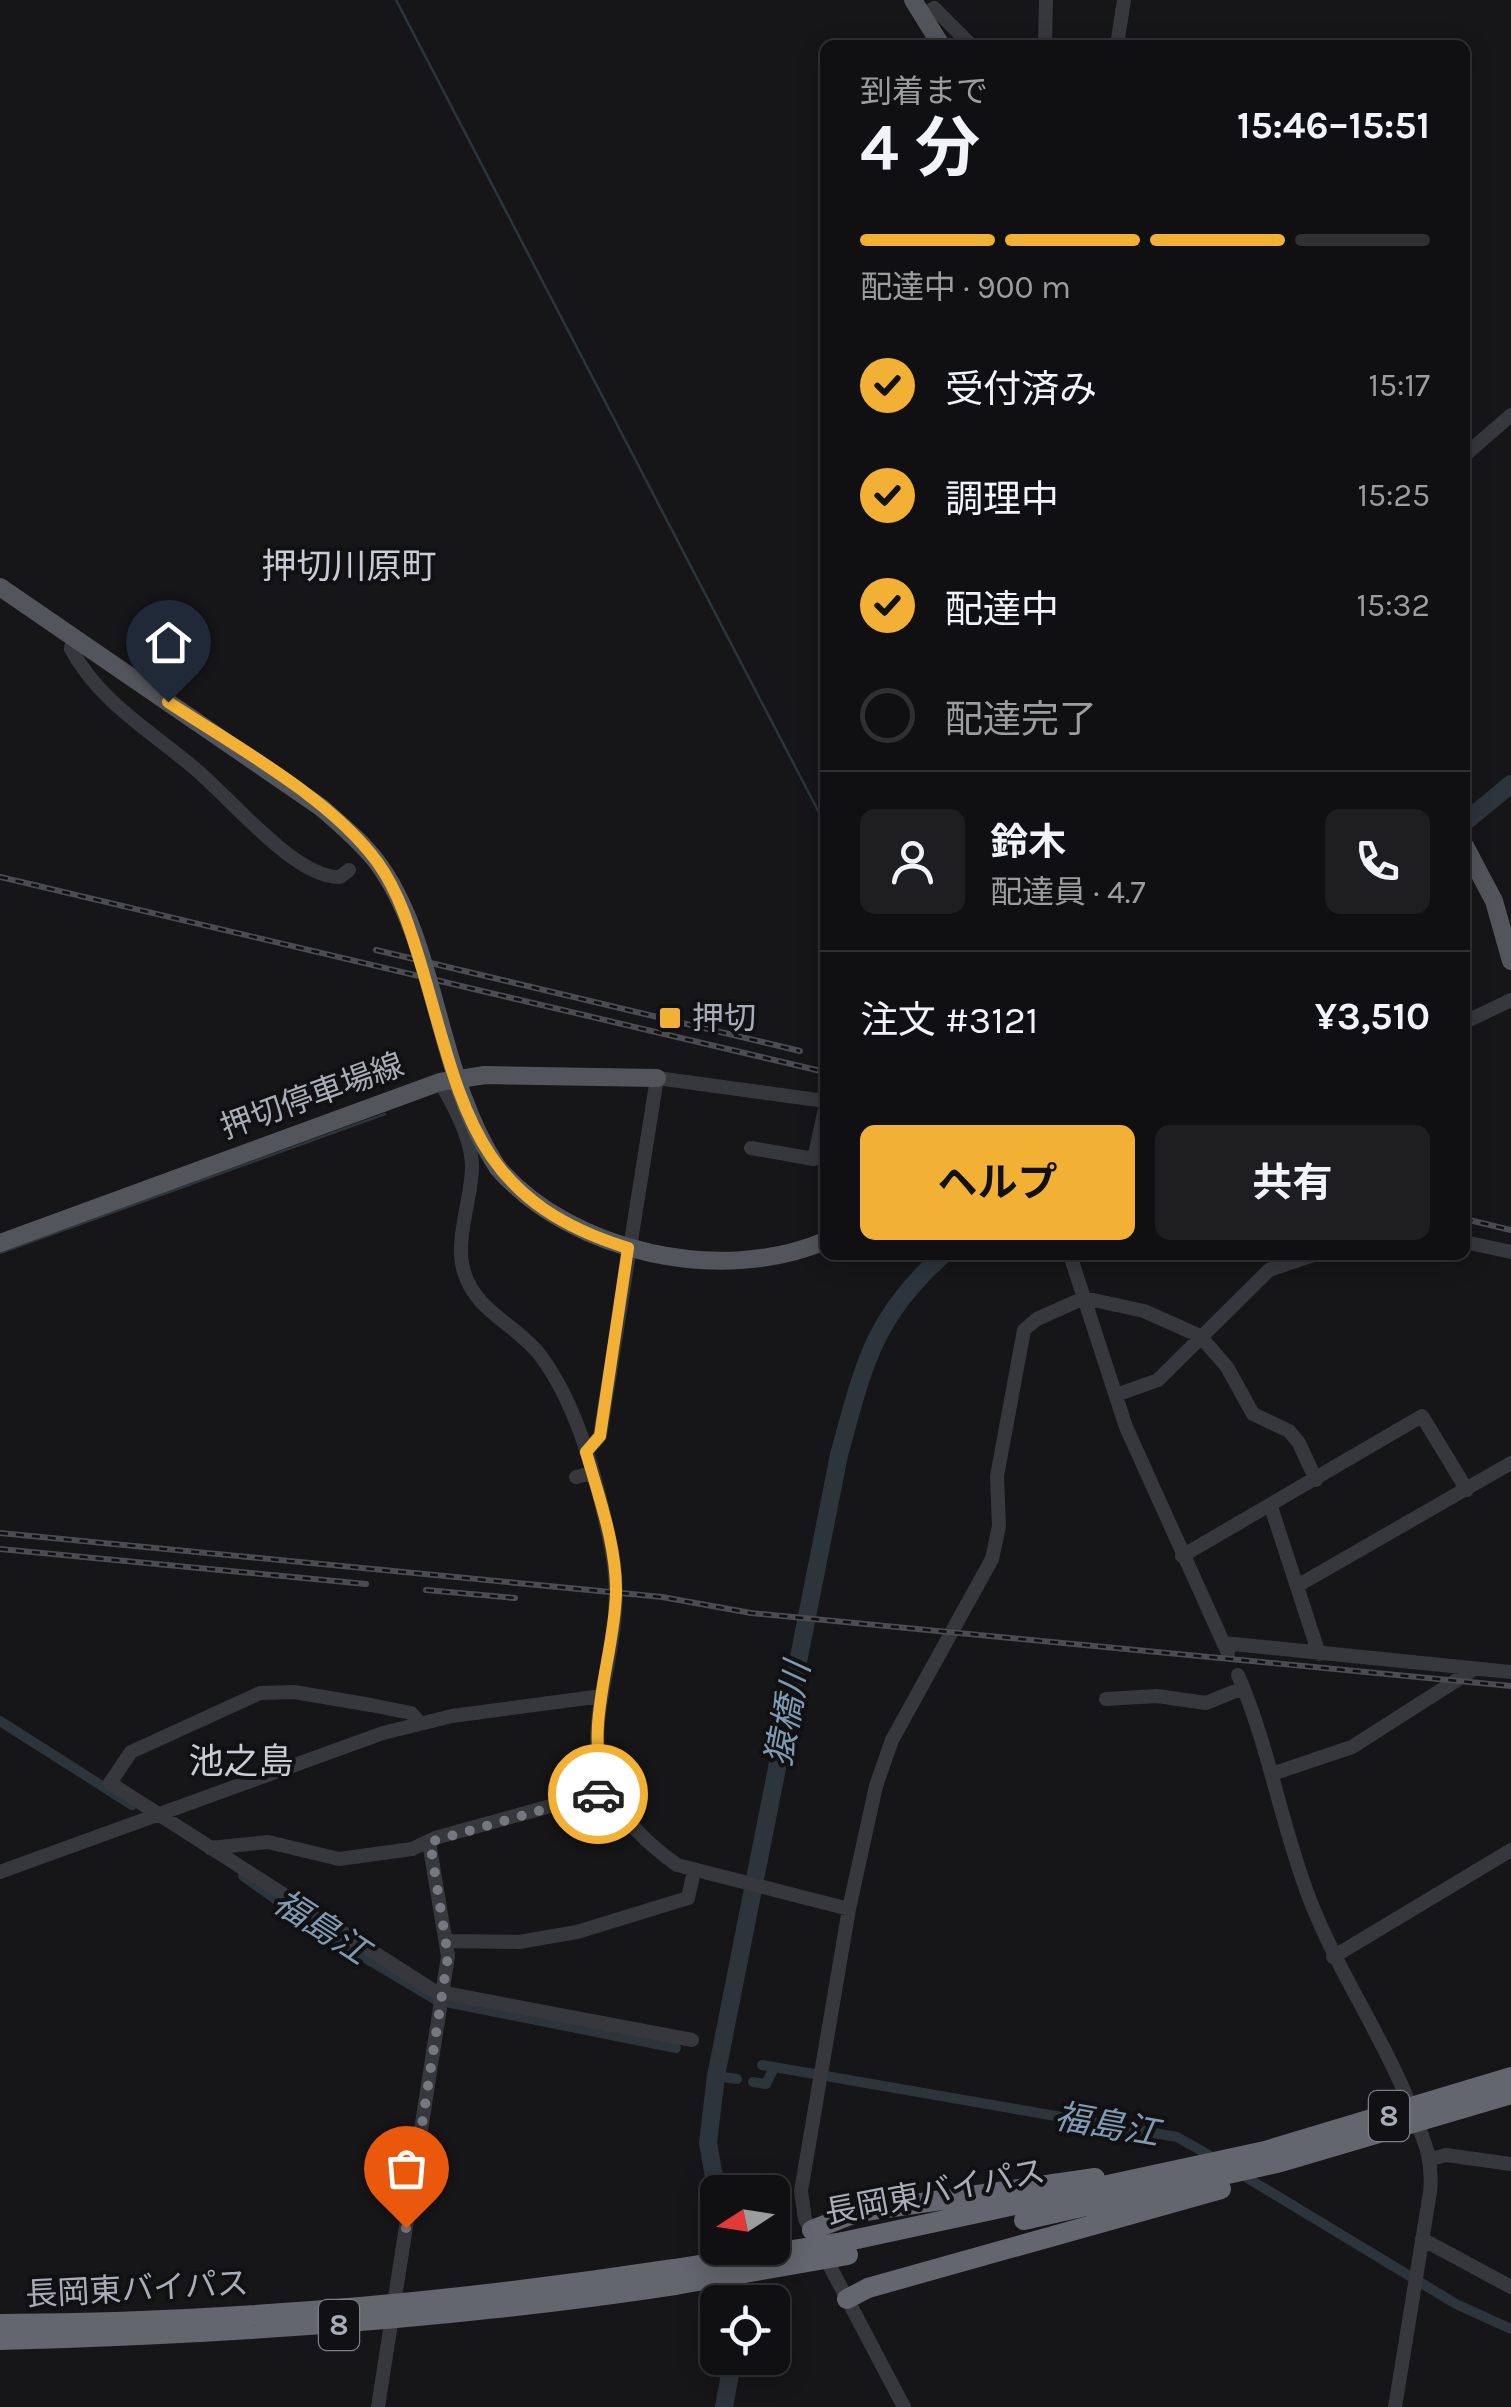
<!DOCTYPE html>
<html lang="ja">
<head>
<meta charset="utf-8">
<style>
  :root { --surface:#101012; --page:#1e1e20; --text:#f1f3f6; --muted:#9c9d9f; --line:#303032; --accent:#f2b134 }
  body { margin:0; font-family:Karla,"Noto Sans JP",sans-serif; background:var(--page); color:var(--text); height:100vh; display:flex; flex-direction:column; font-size:38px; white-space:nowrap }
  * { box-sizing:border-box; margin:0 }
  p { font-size:32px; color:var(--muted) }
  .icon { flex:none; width:55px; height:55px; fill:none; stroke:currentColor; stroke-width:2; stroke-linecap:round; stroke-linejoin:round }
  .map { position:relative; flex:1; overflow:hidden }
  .details { position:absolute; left:820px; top:40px; width:650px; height:1220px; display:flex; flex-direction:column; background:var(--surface); border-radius:15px; box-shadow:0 5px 25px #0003,0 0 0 2px var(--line) }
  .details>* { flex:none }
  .needle { width:65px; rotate:258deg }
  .buttons { position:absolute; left:700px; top:2175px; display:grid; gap:20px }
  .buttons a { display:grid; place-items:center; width:90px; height:90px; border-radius:15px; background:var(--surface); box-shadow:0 5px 25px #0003,0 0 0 2px var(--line); font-size:50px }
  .pin { position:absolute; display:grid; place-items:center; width:85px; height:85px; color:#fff; margin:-102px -42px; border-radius:50% 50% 50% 0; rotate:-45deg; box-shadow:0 0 10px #0007 }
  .pin .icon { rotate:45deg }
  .courier { position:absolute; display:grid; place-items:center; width:100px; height:100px; margin:-50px; border:8px solid #f2b134; border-radius:50%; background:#fff; color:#222; box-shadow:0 2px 12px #0007 }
  .overview em { font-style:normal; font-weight:700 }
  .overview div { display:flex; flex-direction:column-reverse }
  .overview { display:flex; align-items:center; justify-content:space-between; height:170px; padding:0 40px }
  h1 { font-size:65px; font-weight:700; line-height:75px }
  .bar { display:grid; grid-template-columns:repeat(4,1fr); gap:15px 10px; align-content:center; height:120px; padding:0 40px }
  .bar i { height:12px; border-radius:8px; background:var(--line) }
  .bar .on { background:var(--accent) }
  .bar p { grid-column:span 4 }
  .line { display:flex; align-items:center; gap:25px; padding:0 40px; border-top:2px solid var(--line) }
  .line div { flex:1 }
  .round { display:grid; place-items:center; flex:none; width:105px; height:105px; border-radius:15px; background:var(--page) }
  ol { padding:0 40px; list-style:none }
  li { display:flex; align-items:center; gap:30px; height:110px }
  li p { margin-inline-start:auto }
  li .icon { padding:10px; border-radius:50%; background:var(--accent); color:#111; stroke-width:4 }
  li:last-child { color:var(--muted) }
  li i { width:55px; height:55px; border:5px solid var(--line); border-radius:50% }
  .action { display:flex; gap:20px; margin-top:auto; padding:20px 40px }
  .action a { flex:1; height:115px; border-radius:15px; background:var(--accent); color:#111; font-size:40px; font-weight:700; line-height:115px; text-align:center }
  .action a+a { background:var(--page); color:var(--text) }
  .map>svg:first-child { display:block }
</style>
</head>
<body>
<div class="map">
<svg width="1511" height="2407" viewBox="0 0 1511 2407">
  <rect width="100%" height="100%" fill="#161618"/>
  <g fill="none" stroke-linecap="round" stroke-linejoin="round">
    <path stroke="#2c353c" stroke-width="2.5" d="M 396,0 L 825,824
      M 0,1253 L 385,1114"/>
    <path stroke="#2c353c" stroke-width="10" d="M 0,1721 L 132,1805
      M 243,1876 L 325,1934 L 436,2000 L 676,2048
      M 762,2065 L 1177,2137 L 1216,2159
      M 716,2076 L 737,2079
      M 753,2082 L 766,2084 L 774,2068
      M 1239,2173 L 1456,2304 L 1511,2329"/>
    <path stroke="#2c353c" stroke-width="18" d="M 1465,822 L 1511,784
      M 718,2200 L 708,2143 L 716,2076 L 839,1455 C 863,1368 872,1318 943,1255
      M 729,2248 L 736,2302
      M 724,2407 L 733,2358"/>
    <path stroke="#37383d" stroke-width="14" d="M 922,16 L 934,8 L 971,45
      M 1045,45 L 1046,0
      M 1117,45 L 1124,0
      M 1465,455 L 1511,415
      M 73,637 L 71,649 C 99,701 149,730 193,767 C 228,795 295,879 340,877 L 349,870
      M 1465,1022 L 1511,1000
      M 440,1082 C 453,1104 472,1140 472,1166 C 472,1200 454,1239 464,1272 C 476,1312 516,1324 540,1355 C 579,1407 598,1484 611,1547 C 639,1682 528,1758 677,1865 L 849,1909
      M 751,1148 L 814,1159 L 825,1109
      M 1465,1242 L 1511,1252
      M 1070,1255 L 1126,1427 L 1228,1653
      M 1116,1395 L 1158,1380 L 1269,1270 L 1313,1255
      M 586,1452 L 600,1436 L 657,1078 L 825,1101
      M 576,1477 L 592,1473
      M 1271,1507 L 1319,1654
      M 1182,1556 L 1422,1416 L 1467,1490
      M 1297,1586 L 1511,1463
      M 1224,1643 L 1511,1672
      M 1238,1675 C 1270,1749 1281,1826 1310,1900 C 1338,1972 1381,2033 1410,2105 C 1422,2135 1434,2158 1430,2192 L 1395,2407
      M 1106,1699 L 1157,1696 L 1206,1703 L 1243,1688
      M 419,1722 L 411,1713 L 371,1705 L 294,1692 L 260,1693 L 131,1752 L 110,1783 L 434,1991 L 692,2040
      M 1272,1774 L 1352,1747 L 1474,1669
      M 210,1848 L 268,1842 L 339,1859 L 412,1849 L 435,1838 L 605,1791
      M 0,1872 L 383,1733 L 452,1716 L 602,1696
      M 447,1941 L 519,1942 L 577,1932 L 688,1898 L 694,1871
      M 1333,1957 L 1511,1850
      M 1431,2159 L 1446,2155 L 1511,2164
      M 1422,2239 L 1511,2287
      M 378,2407 L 448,1956 L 429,1842
      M 904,2407 L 805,2219 L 801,2191 L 849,1909 L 876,1786 L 892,1740 L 992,1559 L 999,1526 L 997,1476 L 1024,1330 L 1037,1319 L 1084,1298 L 1144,1311 L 1200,1336 L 1227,1367 L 1253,1414 L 1289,1431 L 1299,1443 L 1316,1480"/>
    <path stroke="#53555c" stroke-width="18" d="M 913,0 L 941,45
      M 0,587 L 322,808
      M 1465,846 L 1494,901 L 1511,961
      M 498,1168 C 572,1253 721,1285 825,1241
      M 0,1243 L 440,1082 L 485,1075 L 657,1078"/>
    <path stroke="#63666e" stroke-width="20" d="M 1024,2220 L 1281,2162 L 1511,2094
      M 812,2230 L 858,2212 L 1095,2178
      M 843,2242 L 1265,2151 L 1511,2077
      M 847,2299 L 868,2288 L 1221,2189
      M 0,2324 C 225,2323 451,2303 674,2269
      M 0,2340 C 227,2334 451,2319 675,2285"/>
    <g stroke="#4a4c52" stroke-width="6">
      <path id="rail" d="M 0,877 L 825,1072
        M 376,950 L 800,1051
        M 1465,1219 L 1511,1230
        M 0,1533 L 662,1597 L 751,1613 L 1511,1686
        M 0,1549 L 366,1584
        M 426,1590 L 515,1598"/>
    </g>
    <use href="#rail" stroke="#111113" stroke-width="2.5" stroke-dasharray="8" stroke-linecap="butt"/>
    <path stroke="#53555c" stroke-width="18" d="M 322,808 C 341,825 361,841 377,862 C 438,944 436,1076 498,1168"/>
    <path stroke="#63666e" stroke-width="20" d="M 674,2269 L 843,2242
      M 675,2285 L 848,2255"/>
  </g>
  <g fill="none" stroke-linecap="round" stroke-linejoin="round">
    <path stroke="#757880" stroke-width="10" stroke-dasharray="0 18" d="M 406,2228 L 448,1956 L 430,1842 L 598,1794"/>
    <path stroke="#f2b134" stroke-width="12" d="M 168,702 C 235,746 331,798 378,863 C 400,894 411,932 422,968 C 463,1107 473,1200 628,1248 L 600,1436 L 586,1452 C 599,1497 617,1547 616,1594 C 614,1659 583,1727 606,1791 L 598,1794"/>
  </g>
  <rect fill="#f2b134" stroke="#111113" stroke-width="4" x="658" y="1006" width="24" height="24" rx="5"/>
  <g text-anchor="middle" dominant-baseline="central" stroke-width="8" stroke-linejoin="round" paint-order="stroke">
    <g fill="#111113" stroke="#7b7e86" stroke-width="2.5">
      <rect x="1369" y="2091" width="40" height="50" rx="8"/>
      <rect x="319" y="2300" width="40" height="50" rx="8"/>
    </g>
    <g font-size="30" font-weight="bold" fill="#a8adb8">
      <text x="1389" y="2116">8</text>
      <text x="339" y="2325">8</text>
    </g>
    <g font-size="32" fill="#a8adb8" stroke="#111113" text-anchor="start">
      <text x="692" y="1018">押切</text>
    </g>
    <g font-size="32" fill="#a8adb8" stroke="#111113">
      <text transform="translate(312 1096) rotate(-20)">押切停車場線</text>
      <text transform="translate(935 2192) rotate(-11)">長岡東バイパス</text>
      <text transform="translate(137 2289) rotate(-3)">長岡東バイパス</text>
    </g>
    <g font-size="35" fill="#c9ccd4" stroke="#111113">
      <text x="349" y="566">押切川原町</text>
      <text x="241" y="1761">池之島</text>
    </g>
    <g font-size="35" font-style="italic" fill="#7f9bb3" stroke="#111113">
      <text transform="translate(788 1714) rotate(-79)">猿橋川</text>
      <text transform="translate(321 1927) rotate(33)">福島江</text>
      <text transform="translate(1107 2125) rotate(10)">福島江</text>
    </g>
  </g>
</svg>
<div class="buttons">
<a><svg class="needle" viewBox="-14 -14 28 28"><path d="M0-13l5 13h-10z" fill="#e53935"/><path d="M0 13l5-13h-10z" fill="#9c9d9f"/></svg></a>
<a><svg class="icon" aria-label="locate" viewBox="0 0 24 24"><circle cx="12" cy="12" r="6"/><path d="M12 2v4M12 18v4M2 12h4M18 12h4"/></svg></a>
</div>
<div class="pin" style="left:406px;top:2228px;background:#ea580c"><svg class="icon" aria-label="bag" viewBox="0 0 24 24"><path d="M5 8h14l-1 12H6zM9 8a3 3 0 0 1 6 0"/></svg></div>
<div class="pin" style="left:168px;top:702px;background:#1f2937"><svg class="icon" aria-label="home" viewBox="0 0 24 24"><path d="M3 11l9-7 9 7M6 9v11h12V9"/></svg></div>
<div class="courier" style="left:598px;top:1794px"><svg class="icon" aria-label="car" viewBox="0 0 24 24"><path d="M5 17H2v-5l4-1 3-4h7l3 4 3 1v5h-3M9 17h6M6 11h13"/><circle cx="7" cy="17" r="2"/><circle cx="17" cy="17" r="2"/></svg></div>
<section class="details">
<div class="overview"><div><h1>4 分</h1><p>到着まで</p></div><em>15:46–15:51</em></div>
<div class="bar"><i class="on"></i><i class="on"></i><i class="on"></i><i></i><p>配達中 · 900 m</p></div>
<ol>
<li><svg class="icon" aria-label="check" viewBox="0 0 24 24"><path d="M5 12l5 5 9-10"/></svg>受付済み<p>15:17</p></li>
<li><svg class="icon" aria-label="check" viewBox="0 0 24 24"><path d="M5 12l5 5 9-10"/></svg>調理中<p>15:25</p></li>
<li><svg class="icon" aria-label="check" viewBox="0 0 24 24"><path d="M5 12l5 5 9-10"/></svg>配達中<p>15:32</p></li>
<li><i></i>配達完了</li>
</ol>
<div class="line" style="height:180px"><a class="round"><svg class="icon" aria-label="person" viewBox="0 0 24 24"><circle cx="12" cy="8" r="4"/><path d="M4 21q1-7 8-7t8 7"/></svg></a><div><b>鈴木</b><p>配達員 · 4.7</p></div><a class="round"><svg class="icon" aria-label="phone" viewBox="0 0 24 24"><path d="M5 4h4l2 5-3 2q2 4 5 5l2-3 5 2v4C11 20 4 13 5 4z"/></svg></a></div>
<div class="line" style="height:130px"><div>注文 #3121</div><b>¥3,510</b></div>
<div class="action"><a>ヘルプ</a><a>共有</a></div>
</section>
</div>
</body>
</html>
